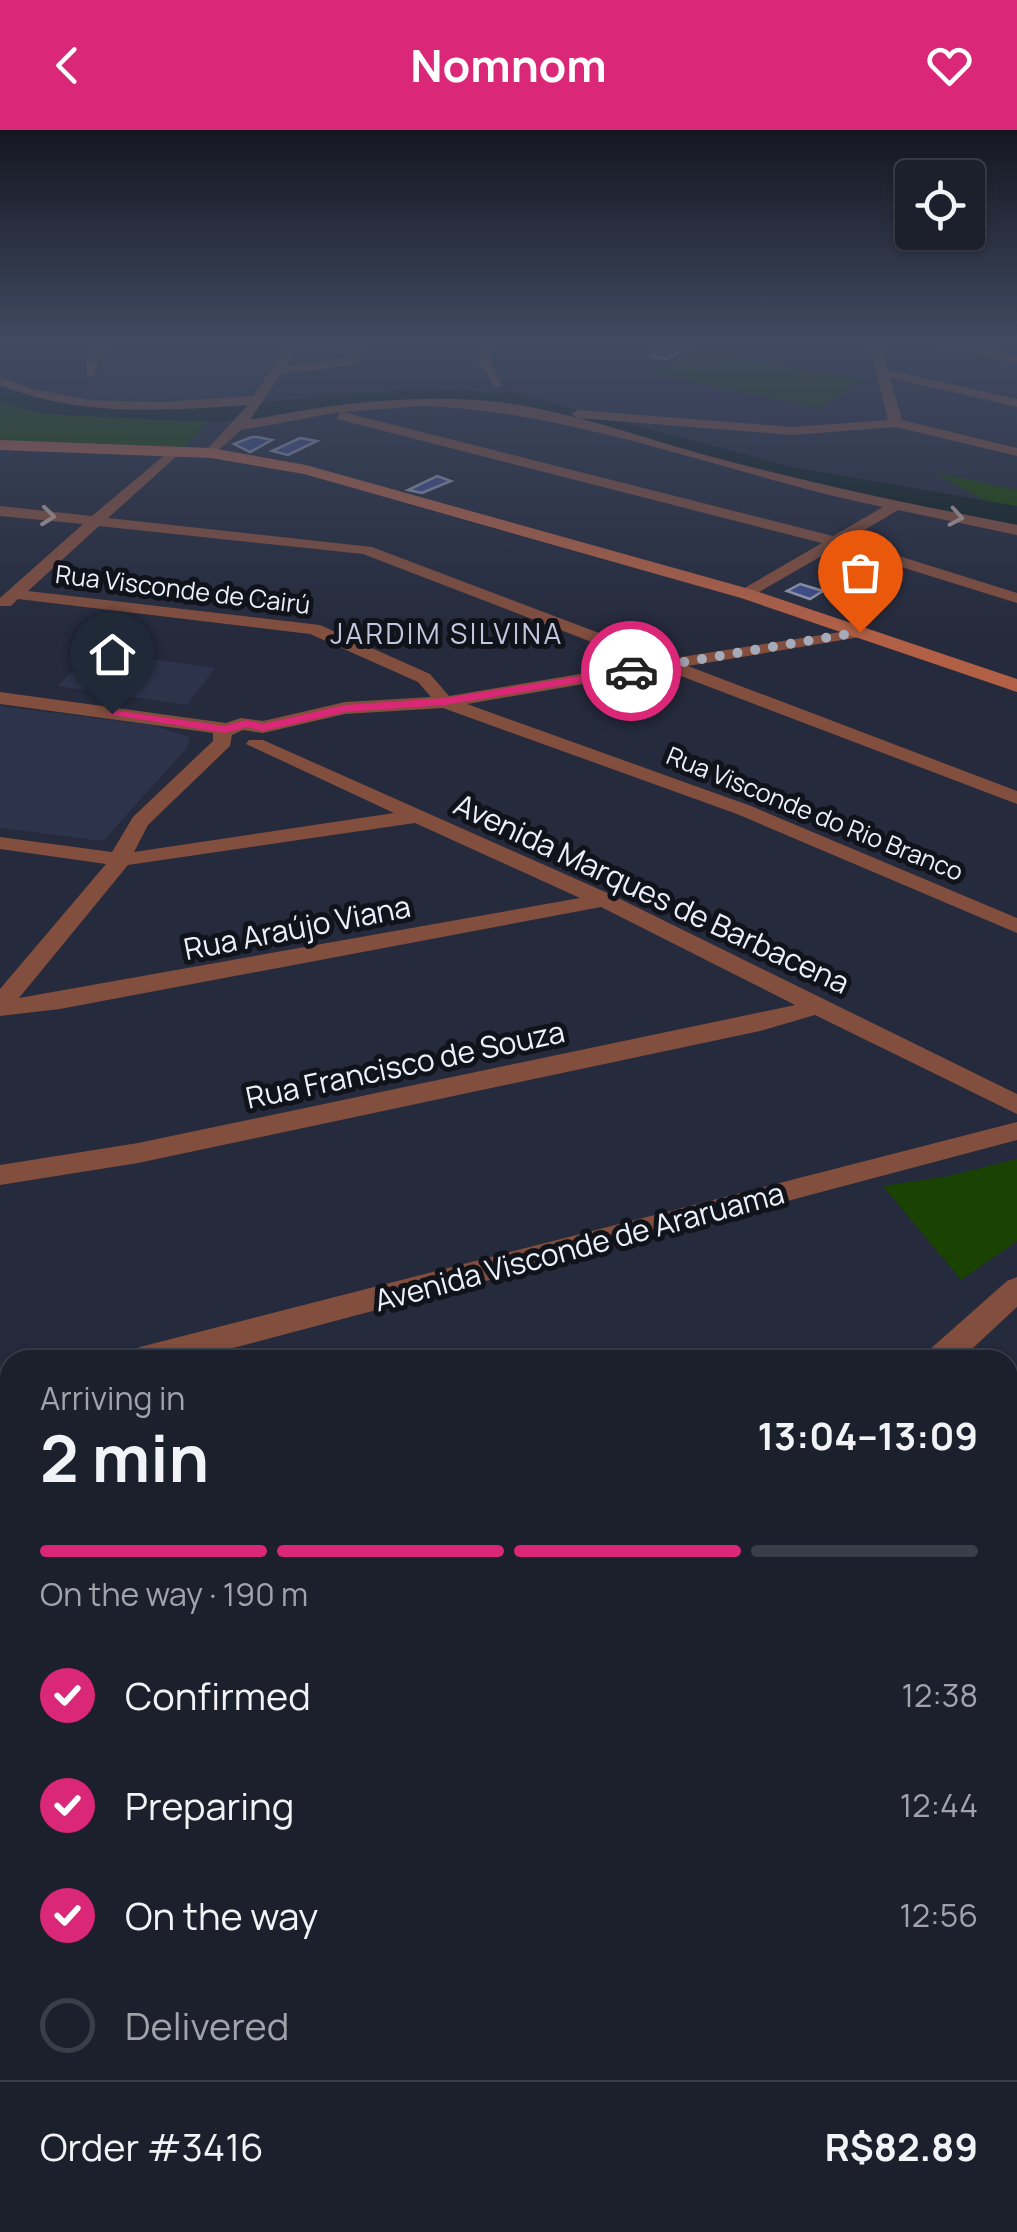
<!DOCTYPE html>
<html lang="en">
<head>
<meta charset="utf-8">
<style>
  :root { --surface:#1c202d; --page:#292d39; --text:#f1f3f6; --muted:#a0a3aa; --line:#3a3e49; --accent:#db2777 }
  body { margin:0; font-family:Manrope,sans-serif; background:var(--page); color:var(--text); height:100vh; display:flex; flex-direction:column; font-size:38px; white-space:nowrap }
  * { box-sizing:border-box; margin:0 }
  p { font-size:32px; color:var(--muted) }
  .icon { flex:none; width:55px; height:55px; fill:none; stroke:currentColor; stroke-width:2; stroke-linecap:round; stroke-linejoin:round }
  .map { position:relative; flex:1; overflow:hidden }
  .drawer { position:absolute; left:0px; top:1220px; width:1018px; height:882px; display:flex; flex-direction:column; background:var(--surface); border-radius:30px 30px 0 0; box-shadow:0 2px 8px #0004,0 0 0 2px var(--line) }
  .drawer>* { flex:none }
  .buttons { position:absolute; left:895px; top:30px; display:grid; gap:20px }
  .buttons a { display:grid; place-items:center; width:90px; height:90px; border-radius:10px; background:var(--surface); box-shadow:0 2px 8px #0004,0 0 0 2px var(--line); font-size:50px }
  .pin { position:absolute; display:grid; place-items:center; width:85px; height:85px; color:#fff; margin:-102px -42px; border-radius:50% 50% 50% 0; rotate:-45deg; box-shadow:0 0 10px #0007 }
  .pin .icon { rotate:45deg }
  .courier { position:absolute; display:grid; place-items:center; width:100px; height:100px; margin:-50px; border:8px solid #db2777; border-radius:50%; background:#fff; color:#222; box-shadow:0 2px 12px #0007 }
  .headline em { font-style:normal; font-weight:700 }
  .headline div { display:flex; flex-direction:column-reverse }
  .headline { display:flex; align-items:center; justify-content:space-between; height:170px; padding:0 40px }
  h1 { font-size:65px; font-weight:700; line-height:75px }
  .bar { display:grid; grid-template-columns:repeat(4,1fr); gap:15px 10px; align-content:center; height:120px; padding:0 40px }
  .bar i { height:12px; border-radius:8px; background:var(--line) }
  .bar .selected { background:var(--accent) }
  .bar p { grid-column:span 4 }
  .line { display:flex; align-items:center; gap:25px; padding:0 40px; border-top:2px solid var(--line) }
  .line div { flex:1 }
  ol { padding:0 40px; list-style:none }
  li { display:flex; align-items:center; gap:30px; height:110px }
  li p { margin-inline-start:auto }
  li .icon { padding:10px; border-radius:50%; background:var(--accent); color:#fff; stroke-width:4 }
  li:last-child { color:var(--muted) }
  li i { width:55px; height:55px; border:5px solid var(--line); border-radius:50% }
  header { display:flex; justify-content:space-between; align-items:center; height:130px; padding:0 40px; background:var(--accent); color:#fff; font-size:45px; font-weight:700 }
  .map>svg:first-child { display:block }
</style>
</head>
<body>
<header><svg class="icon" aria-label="back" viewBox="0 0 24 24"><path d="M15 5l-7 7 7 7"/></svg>Nomnom<svg class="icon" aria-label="heart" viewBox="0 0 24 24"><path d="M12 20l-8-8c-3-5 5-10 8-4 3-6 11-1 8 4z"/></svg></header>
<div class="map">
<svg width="1017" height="2102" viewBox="0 0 1017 2102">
  <rect width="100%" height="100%" fill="#252a3c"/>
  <path fill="#2d334b" d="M 306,210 L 352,210 L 348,224 L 337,231 L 311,235 L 293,231 Z
    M 103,227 L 234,231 L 274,229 L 253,263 L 237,267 L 147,271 L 81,266 L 99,242 Z
    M 95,521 L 215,538 L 187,575 L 57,556 Z
    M 0,576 L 152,595 L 189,607 L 188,617 L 103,711 L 0,698 Z"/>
  <path fill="#1a4303" d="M 701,220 L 860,250 L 821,278 L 654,244 Z
    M 0,268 L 42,277 L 212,286 L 182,320 L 0,311 Z
    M 934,342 L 1017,360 L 1017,381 L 982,369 Z
    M 1017,1029 L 1017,1111 L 961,1150 L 883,1056 L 949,1046 Z"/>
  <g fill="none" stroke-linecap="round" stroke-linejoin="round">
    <path fill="#0f1f21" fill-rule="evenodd" d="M 0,257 L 45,269 L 177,275 L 225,275 L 421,259 L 513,263 L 792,337 L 1017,376 L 1017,394 L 790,353 L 512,277 L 421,273 L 225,291 L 177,291 L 44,284 L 0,272 Z"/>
  </g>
  <path fill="#3f4c8c" stroke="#9299af" stroke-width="2.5" d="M 676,210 L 694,214 L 666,229 L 650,226 Z
    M 252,307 L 258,307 L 272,310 L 250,322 L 234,314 Z
    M 300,308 L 317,311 L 288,325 L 272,321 Z
    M 437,346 L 451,351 L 422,363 L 408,360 Z
    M 800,454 L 823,461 L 810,469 L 787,461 Z"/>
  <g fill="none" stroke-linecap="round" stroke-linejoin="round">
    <path fill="#824e3e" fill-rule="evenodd" d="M 102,210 L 114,210 L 99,230 L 94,246 L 86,246 L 87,230 Z
      M 291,210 L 303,210 L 286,236 L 343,229 L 358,210 L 370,210 L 358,231 L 350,235 L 281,244 L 250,290 C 325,275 400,265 477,270 C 556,275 637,307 713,327 C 814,354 915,375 1017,395 L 1017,405 L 898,380 L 848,410 L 1017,463 L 1017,473 L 837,417 L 747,469 L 739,464 L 741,460 L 822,413 L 337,289 L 340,282 L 241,300 L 211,327 L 206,326 L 206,320 L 248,275 C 164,281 79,287 0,255 L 0,247 L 33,259 L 92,270 L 160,272 L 253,266 ZM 423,276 C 578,281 731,346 883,377 L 833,406 L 343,282 Z
      M 481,210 L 493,210 L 491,233 L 502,256 L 494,256 L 479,233 Z
      M 868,210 L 880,210 L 888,240 L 1017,269 L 1017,277 L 890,248 L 902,290 L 1017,318 L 1017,326 L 896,297 L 792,305 L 578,288 L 571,284 L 578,280 L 792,297 L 888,290 Z
      M 922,210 L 945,210 L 1017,226 L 1017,234 Z
      M 173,318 L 178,319 L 178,325 L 108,388 L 372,417 L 668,529 L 866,498 L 869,502 L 860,507 L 688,536 L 1017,661 L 1017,674 L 665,540 L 467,574 L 751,676 L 1017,788 L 1017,803 L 737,684 L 443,578 L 345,584 L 263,603 L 243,600 L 232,605 L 230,616 L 148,695 L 134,722 L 394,683 L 246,614 L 249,610 L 263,610 L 612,765 L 1017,964 L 1017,984 L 815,885 L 760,901 L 138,1033 L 0,1055 L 0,1035 L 138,1013 L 795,875 L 601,777 L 60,879 L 0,886 L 0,859 L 106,734 L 0,719 L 0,707 L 112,722 L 133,687 L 213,611 L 213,603 L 0,574 L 0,562 L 226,593 L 241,588 L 263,591 L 345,572 L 431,567 L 418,552 L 310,504 L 18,469 L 11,476 L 0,476 L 0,468 L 83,394 L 0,386 L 0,376 L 92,386 ZM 99,396 L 363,424 L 646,533 L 449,566 L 430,544 L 320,495 L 28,461 ZM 415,693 L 580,768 L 19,868 L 128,735 Z
      M 1017,992 L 1017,1010 L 188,1230 L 125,1230 L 129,1221 L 140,1217 Z
      M 1017,1147 L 1017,1177 L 960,1230 L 924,1230 L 928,1221 L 1007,1151 Z
      M 10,1299 L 10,1336 L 0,1339 L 0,1303 Z
      M 0,1390 L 10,1391 L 10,1421 L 0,1420 Z
      M 1017,1597 L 1017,1635 L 1008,1637 L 1008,1599 Z
      M 150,2092 L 197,2092 L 194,2102 L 146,2102 Z
      M 639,2092 L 686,2092 L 685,2102 L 637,2102 Z"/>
    <path fill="#b16046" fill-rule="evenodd" d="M 0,310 L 211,318 L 306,335 L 753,460 L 1017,549 L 1017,562 L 741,468 L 304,344 L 211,328 L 0,320 Z"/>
  </g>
  <defs><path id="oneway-chevron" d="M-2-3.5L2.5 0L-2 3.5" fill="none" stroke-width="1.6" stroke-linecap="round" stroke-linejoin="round" transform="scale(2.5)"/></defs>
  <g stroke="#b79f9d">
    <use href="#oneway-chevron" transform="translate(48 386) rotate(6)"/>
    <use href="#oneway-chevron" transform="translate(956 387) rotate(10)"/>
  </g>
  <linearGradient id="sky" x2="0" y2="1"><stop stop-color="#141721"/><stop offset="0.42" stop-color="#404a61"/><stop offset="1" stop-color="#404a61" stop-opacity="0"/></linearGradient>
  <rect width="1017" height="504" fill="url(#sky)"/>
  <path fill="#db2777" d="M 631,538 L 635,543 L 445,575 L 345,582 L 263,601 L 247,597 L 225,603 L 107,584 L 112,580 L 224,596 L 247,590 L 263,594 L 345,575 L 445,568 Z"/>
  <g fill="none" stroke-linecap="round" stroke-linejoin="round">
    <path stroke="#a6abb9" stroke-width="10" stroke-dasharray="0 18" d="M 631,541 L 860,502"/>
  </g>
  <g text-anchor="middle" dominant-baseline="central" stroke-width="10" stroke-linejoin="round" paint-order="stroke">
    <g font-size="25" fill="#ecf0fc" stroke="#11131b">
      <text transform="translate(183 459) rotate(7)">Rua Visconde de Cairú</text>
      <text transform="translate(815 683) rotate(22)">Rua Visconde do Rio Branco</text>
    </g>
    <g font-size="28" letter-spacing="2.5" fill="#c0c7df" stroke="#11131b">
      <text x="447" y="503">JARDIM SILVINA</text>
    </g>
    <g font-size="30" fill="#ecf0fc" stroke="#11131b">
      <text transform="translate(652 763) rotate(25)">Avenida Marques de Barbacena</text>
      <text transform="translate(297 797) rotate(-11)">Rua Araújo Viana</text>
      <text transform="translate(405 934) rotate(-12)">Rua Francisco de Souza</text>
      <text transform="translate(579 1116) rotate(-15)">Avenida Visconde de Araruama</text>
    </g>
  </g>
</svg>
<div class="buttons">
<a><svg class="icon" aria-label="locate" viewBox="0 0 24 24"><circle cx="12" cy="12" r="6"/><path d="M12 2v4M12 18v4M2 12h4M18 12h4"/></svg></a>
</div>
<div class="pin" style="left:860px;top:502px;background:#ea580c"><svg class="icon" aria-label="bag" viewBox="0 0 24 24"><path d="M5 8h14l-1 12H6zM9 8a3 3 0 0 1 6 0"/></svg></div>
<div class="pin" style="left:112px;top:584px;background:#1f2937"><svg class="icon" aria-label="home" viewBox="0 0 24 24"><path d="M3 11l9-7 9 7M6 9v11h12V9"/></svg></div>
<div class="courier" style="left:631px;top:541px"><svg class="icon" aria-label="car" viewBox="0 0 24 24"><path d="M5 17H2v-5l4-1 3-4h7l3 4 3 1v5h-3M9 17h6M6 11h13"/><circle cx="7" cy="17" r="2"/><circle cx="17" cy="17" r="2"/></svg></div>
<section class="drawer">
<div class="headline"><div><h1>2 min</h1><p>Arriving in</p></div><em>13:04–13:09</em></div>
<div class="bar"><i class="selected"></i><i class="selected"></i><i class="selected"></i><i></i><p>On the way · 190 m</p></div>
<ol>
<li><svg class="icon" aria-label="check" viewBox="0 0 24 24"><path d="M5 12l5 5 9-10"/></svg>Confirmed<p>12:38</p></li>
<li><svg class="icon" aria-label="check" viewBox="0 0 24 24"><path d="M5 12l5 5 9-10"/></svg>Preparing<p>12:44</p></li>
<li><svg class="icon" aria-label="check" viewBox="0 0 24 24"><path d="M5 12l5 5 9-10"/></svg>On the way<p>12:56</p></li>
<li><i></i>Delivered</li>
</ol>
<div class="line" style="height:130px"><div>Order #3416</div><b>R$82.89</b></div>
</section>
</div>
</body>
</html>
